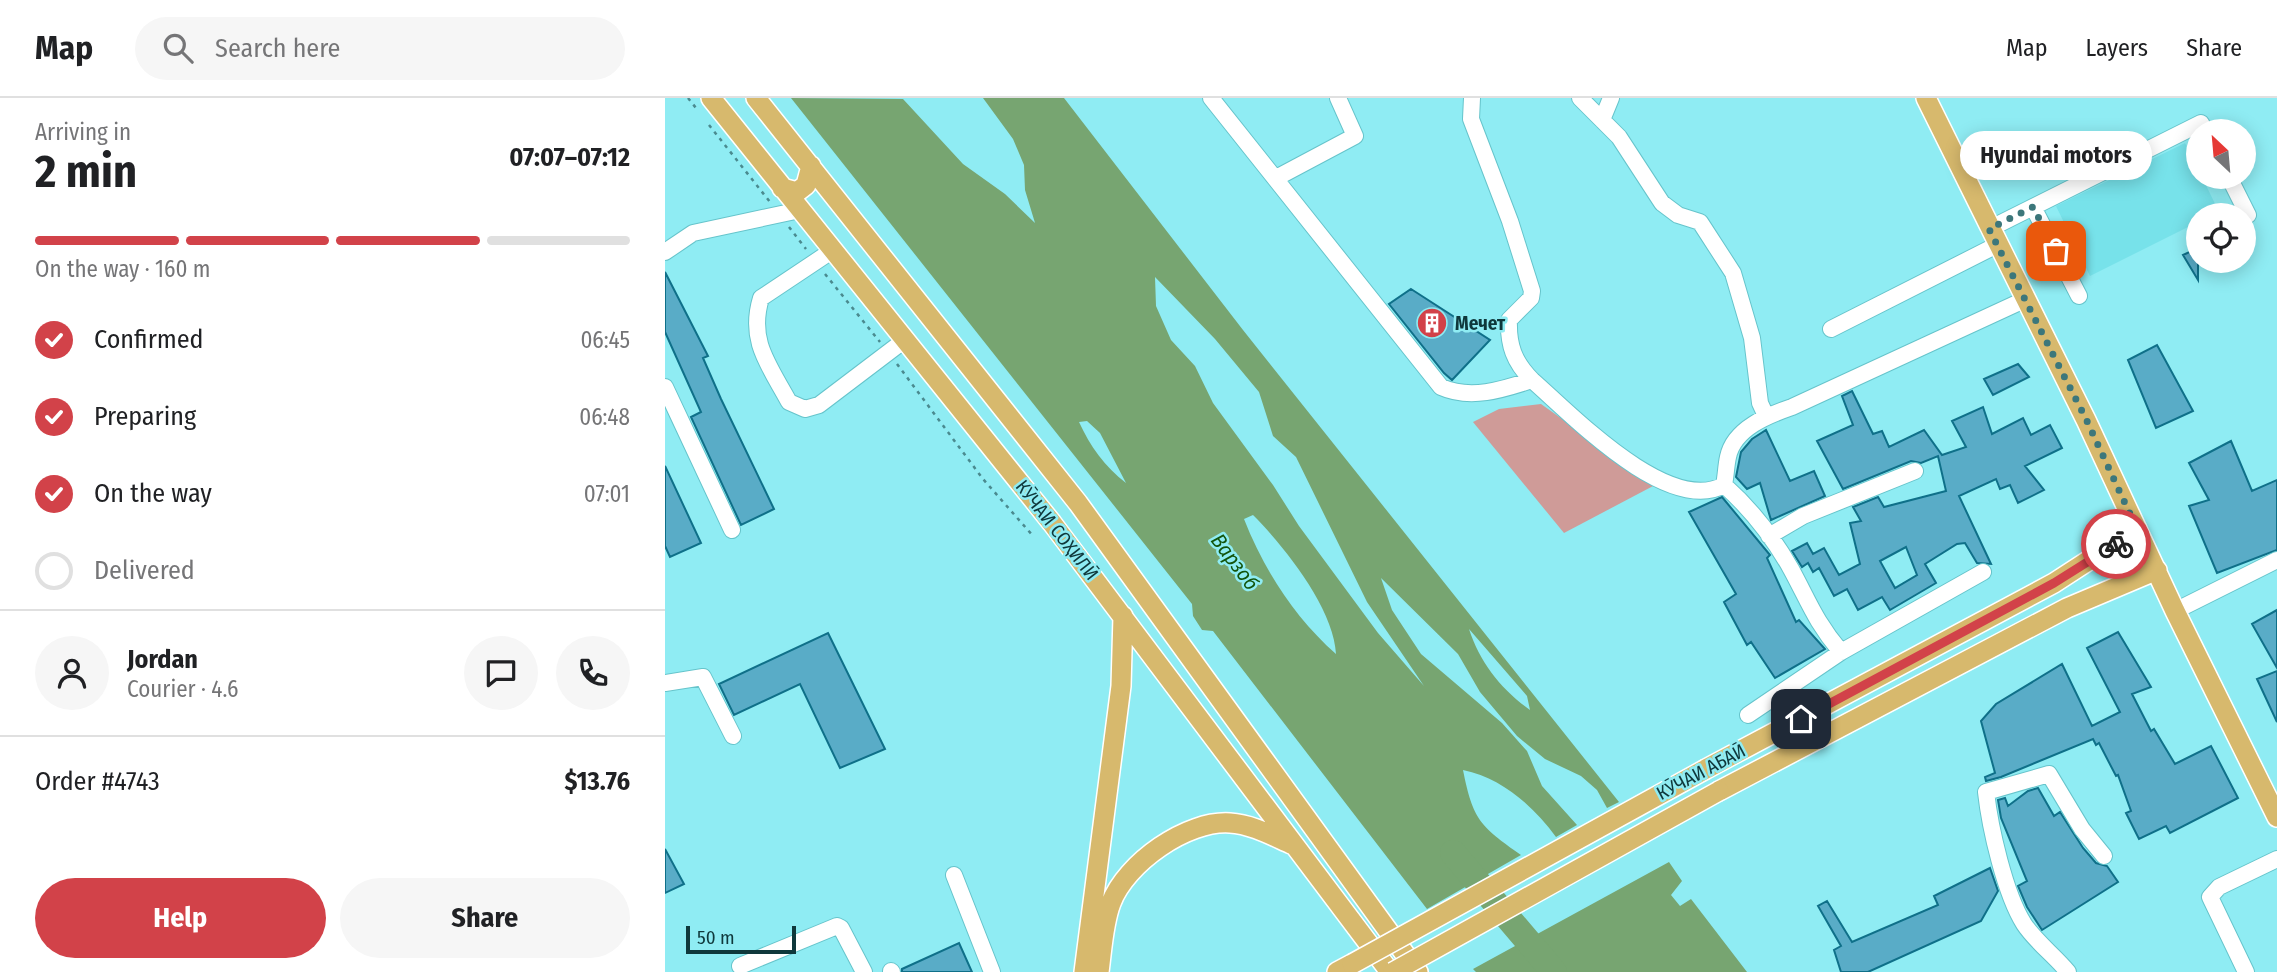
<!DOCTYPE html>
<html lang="en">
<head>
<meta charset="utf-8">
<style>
  :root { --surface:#fff; --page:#f6f6f6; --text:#202124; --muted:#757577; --line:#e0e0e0; --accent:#d24249 }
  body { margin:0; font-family:"Fira Sans Condensed",sans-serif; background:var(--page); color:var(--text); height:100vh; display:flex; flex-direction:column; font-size:26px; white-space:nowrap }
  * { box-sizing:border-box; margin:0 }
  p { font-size:23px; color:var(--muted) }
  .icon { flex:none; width:38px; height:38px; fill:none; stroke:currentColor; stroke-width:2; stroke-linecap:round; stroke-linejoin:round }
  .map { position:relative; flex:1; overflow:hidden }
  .sheet { display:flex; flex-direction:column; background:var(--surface); width:665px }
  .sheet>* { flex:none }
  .needle { width:46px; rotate:334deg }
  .fabs { position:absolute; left:1521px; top:21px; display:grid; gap:14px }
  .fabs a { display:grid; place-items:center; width:70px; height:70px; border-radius:50%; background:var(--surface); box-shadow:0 4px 18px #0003; font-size:35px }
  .scale { position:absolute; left:21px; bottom:18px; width:110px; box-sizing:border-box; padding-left:7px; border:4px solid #0f383b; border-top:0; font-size:19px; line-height:24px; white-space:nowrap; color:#0f383b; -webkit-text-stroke:5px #8fecf3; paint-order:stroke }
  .pin { position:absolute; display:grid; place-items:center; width:60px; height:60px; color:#fff; margin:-30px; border-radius:14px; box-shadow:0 4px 10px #0006 }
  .courier { position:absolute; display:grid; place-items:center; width:70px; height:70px; margin:-35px; border:5px solid #d24249; border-radius:50%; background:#fff; color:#222; box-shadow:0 2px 9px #0007 }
  .bubble { position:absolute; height:49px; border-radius:24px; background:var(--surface); box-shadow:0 4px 18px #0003; font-size:23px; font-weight:700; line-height:49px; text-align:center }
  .summary em { font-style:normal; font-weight:700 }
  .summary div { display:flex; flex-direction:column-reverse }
  .summary { display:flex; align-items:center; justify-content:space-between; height:119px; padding:0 35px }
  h1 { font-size:46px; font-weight:700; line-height:52px }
  .bar { display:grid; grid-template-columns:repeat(4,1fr); gap:10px 7px; align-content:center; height:84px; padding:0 35px }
  .bar i { height:9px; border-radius:5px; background:var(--line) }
  .bar .active { background:var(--accent) }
  .bar p { grid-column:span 4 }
  .line { display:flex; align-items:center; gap:18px; padding:0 35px; border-top:2px solid var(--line) }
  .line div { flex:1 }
  .round { display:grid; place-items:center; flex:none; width:74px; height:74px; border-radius:37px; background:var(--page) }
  ol { padding:0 35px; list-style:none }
  li { display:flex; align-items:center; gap:21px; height:77px }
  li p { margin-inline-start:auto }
  li .icon { padding:7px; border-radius:50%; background:var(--accent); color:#fff; stroke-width:4 }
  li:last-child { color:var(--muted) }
  li i { width:38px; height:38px; border:4px solid var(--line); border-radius:50% }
  .button { display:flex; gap:14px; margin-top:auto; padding:14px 35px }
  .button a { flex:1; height:80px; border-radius:42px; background:var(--accent); color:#fff; font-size:28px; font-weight:700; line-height:80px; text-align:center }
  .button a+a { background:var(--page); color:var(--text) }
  header { display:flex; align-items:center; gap:42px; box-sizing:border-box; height:98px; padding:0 35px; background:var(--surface); border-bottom:2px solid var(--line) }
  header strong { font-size:33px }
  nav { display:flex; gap:38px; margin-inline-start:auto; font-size:24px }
  .search { width:490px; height:63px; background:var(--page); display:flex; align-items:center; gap:18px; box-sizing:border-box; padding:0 24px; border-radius:38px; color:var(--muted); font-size:26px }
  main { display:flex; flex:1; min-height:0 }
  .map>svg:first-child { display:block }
</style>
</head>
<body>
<header>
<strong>Map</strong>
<div class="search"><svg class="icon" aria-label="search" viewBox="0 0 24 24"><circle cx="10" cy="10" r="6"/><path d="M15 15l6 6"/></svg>Search here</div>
<nav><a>Map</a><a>Layers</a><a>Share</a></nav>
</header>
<main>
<section class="sheet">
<div class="summary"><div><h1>2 min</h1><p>Arriving in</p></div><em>07:07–07:12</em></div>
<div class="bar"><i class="active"></i><i class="active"></i><i class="active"></i><i></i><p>On the way · 160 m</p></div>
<ol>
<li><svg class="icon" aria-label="check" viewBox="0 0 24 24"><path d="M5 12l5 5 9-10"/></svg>Confirmed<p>06:45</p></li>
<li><svg class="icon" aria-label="check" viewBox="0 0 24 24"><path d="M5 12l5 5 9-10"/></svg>Preparing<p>06:48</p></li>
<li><svg class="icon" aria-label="check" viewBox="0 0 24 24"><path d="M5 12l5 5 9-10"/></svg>On the way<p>07:01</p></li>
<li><i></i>Delivered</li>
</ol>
<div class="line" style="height:126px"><a class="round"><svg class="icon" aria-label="person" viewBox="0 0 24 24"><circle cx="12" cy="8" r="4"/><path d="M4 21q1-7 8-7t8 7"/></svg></a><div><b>Jordan</b><p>Courier · 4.6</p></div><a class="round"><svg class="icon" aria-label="chat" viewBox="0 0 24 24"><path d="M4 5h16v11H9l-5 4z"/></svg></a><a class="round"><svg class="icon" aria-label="phone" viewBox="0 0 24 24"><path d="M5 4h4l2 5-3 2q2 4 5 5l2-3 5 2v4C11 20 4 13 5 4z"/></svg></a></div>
<div class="line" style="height:91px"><div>Order #4743</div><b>$13.76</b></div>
<div class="button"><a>Help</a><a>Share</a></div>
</section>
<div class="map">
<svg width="1612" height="874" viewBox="0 0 1612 874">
  <rect width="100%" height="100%" fill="#8fecf3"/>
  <path fill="#77e2ea" d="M 1520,45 L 1533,71 L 1533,79 L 1537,79 L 1554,114 L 1533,117 L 1533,124 L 1425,178 L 1391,108 Z"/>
  <path fill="#cf9b98" d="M 876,306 L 990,387 L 899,435 L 808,324 L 834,311 Z"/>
  <path fill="#77a571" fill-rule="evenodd" d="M 126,0 L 238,1 L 298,66 L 340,96 L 370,125 L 360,92 L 359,67 L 348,41 L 318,0 L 399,0 L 578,232 L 954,704 L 942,710 L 932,692 L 916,678 L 880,661 L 852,638 L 815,594 L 793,556 L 716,480 L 727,512 L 756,556 L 837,625 L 862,653 L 877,688 L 912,727 L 891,739 C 868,708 837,680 798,672 C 808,722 815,728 856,757 L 762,811 L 548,533 L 537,532 L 528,518 L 527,506 ZM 490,179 L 550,241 L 594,294 L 608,338 L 631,359 L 702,504 L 759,588 L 713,535 L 634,428 L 608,387 L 548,305 L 530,268 L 506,242 L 491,208 ZM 422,323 L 435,335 L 461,385 C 440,369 425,348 414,324 ZM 588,417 C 620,449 669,511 671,556 C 630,520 599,472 579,421 ZM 804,531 L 862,598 L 865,612 C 836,591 815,565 804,531 Z
    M 1004,764 L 1017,783 L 1006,797 L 1015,808 L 1026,801 L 1082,874 L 811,874 L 808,871 Z"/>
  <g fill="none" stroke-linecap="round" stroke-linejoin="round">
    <path stroke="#77a571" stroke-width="26" d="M 788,755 L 889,874"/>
  </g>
  <path fill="#59acc7" stroke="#0f7089" stroke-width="2" fill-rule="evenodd" d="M 1533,150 L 1533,182 L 1518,157 Z
    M 0,174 L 43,258 L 38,260 L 56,301 L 109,411 L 76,427 L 26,319 L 36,314 L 0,234 Z
    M 746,191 L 825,242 L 787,282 L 779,275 L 724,206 Z
    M 1492,247 L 1528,313 L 1491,330 L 1463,262 Z
    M 1353,266 L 1364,279 L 1328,297 L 1319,281 Z
    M 1187,293 L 1208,336 L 1217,333 L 1224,349 L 1259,332 L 1277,357 L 1301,349 L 1287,323 L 1318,309 L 1327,336 L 1358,320 L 1366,337 L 1385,327 L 1397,350 L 1360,368 L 1379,392 L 1353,405 L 1345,387 L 1335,391 L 1331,381 L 1294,398 L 1326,466 L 1312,465 L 1300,445 L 1292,446 L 1260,466 L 1271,485 L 1225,512 L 1217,499 L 1193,512 L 1182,491 L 1169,498 L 1154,470 L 1148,474 L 1143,465 L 1137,469 L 1127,453 L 1142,445 L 1148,456 L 1159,450 L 1174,477 L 1195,466 L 1185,425 L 1196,423 L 1188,409 L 1213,399 L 1219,409 L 1281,393 L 1273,358 L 1256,365 L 1246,363 L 1178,391 L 1152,343 L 1188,327 L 1177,298 ZM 1241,449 L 1252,477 L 1230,490 L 1215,463 Z
    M 1101,332 L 1125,383 L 1149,373 L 1160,398 L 1106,422 L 1095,385 L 1082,391 L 1071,379 L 1076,354 L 1087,341 Z
    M 1566,343 L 1587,393 L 1612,382 L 1612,452 L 1552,475 L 1524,408 L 1544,402 L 1524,365 Z
    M 0,368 L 36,445 L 5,459 L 0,448 Z
    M 1057,399 L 1105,457 L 1102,460 L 1131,524 L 1134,522 L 1160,551 L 1110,580 L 1086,544 L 1082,547 L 1059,504 L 1071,496 L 1024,414 Z
    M 1612,512 L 1612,570 L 1587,526 Z
    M 1453,534 L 1486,589 L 1467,596 L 1486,633 L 1489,631 L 1510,666 L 1546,648 L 1573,700 L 1505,735 L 1501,728 L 1474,741 L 1461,715 L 1466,713 L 1453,677 L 1451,678 L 1434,645 L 1431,647 L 1428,641 L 1336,679 L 1321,683 L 1320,679 L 1330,675 L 1316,623 L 1331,606 L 1397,566 L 1427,628 L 1455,614 L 1422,550 Z
    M 163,535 L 220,651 L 175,670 L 135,586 L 69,617 L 54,586 Z
    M 1612,573 L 1612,624 L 1592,581 Z
    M 1373,690 L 1389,718 L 1395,714 L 1418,750 L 1431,765 L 1442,768 L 1453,784 L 1377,832 L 1362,809 L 1353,788 L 1362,783 L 1336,720 L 1333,702 L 1340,700 L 1343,708 L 1363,693 Z
    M 0,751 L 19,786 L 0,795 Z
    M 1325,770 L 1333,793 L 1316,823 L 1203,874 L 1176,874 L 1169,852 L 1176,848 L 1153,808 L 1162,803 L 1187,844 L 1273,807 L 1269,798 Z
    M 294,845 L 307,874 L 237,874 L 237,871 Z"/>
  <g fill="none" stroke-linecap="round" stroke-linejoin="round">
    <g stroke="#66c4cb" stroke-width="18">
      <path id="minor" d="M 546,0 L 776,289 C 805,302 837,292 867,282 C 906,316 1003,418 1059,387 C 1061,377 1061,368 1063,359 C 1069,330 1104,317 1127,309 L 1359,202
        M 807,0 L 806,21 L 845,123 L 867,193 L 866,200 L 844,222 C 843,247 849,264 867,282
        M 915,0 L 954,39 L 997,105 L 1013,117 L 1035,124 L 1068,175 L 1087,240 L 1095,305 L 1101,318
        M 937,22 L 946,0
        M 1564,79 L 1583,117
        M 611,80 L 690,38 L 673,0
        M 1368,109 L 1414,198
        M 1324,131 L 1536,25 L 1540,33
        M 168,152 L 96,200 C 83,243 104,267 124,304 L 140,311 L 154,307 L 241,241
        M 0,154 L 28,135 L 135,112
        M 1166,231 L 1332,147
        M 0,289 L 67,432
        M 1059,387 C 1086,411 1108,439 1126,471 C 1144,504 1150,523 1176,554
        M 1104,438 L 1138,418 L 1250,373
        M 1510,513 L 1612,462
        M 0,585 L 38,579 L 68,638
        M 1083,617 L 1176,554 L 1318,474
        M 289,777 L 327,874
        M 75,868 L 172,828 L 176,830 L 199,874
        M 226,873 L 227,874
        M 1403,874 C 1390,858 1370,843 1359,826 C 1340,796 1325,730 1321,694 L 1384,676 L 1417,731 L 1439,758
        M 1581,874 L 1545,799 L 1554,789 L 1612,761"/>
    </g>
    <g stroke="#fff" stroke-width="22">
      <path id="major" d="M 46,0 L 387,425 L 725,874
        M 91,0 L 413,405 L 753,874
        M 1261,0 L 1421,322 L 1510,513 L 1612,719
        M 117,90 L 132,94 L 141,87 L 146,68
        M 1041,671 L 1389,485 L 1472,431
        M 1054,693 L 1402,510 L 1492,472
        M 419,874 L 456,588 L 458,518
        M 434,874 C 437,852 438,826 446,805 C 461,765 522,722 565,725 C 586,726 608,738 626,746
        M 672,874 L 687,866"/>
    </g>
    <path stroke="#4a8a8f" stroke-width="2.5" stroke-dasharray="3.5 5" stroke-linecap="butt" d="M 23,0 L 31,10
      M 44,27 L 105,104
      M 124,129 L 141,151
      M 160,176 L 215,244
      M 232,266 L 318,381 L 369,439"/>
    <use href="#minor" stroke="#fff" stroke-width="16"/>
    <use href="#major" stroke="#d7b96d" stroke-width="19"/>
    <g stroke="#fff" stroke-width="22" stroke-linecap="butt">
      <path id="major-bridge" d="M 687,866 L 1041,671
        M 728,874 L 1054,693"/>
    </g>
    <use href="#major-bridge" stroke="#d7b96d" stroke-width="19"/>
  </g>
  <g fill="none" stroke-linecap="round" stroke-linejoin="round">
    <path stroke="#3c777b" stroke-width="7" stroke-dasharray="0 12.6" d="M 1391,153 L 1368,109 L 1324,131 L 1421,321 L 1472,431 L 1451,446"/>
    <path stroke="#d24249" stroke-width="9" d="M 1136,621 L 1389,485 L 1451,446"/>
  </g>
  <defs>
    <g id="building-disc" transform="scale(1.575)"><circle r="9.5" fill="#d24249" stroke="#8fecf3"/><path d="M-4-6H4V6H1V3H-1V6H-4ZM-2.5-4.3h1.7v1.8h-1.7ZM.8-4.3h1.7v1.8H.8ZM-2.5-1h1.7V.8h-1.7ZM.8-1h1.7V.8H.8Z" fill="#fff"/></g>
  </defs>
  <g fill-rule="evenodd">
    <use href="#building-disc" x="767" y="225"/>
  </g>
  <g text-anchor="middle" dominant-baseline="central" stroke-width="5" stroke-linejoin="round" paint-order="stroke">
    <g font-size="19" font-weight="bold" fill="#0f383b" stroke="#8fecf3" text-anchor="start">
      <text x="790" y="225">Мечет</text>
    </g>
    <g font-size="19" fill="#0f383b" stroke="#8fecf3">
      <text transform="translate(392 432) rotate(52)">КӮЧАИ СОҲИЛӢ</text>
      <text transform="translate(1036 674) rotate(-28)">КӮЧАИ АБАӢ</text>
    </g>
    <g font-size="21" font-style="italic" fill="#12540c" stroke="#8fecf3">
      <text transform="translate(570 464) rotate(53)">Варзоб</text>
    </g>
  </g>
</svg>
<div class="fabs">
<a><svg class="needle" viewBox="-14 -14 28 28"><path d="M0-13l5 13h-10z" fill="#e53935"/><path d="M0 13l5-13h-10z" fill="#757577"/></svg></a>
<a><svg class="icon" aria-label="locate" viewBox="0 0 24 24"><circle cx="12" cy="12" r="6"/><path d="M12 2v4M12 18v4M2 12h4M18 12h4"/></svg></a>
</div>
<div class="scale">50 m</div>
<div class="pin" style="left:1391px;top:153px;background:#ea580c"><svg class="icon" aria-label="bag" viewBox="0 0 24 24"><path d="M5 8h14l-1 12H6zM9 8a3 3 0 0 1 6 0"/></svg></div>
<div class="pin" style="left:1136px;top:621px;background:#1f2937"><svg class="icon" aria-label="home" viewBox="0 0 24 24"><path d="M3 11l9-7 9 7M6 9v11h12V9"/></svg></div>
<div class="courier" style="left:1451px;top:446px"><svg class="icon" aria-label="bike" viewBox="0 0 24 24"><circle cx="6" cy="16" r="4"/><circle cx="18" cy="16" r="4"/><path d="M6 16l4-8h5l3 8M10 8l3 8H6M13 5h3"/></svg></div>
<div class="bubble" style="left:1295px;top:33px;width:192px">Hyundai motors</div>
</div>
</main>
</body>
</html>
